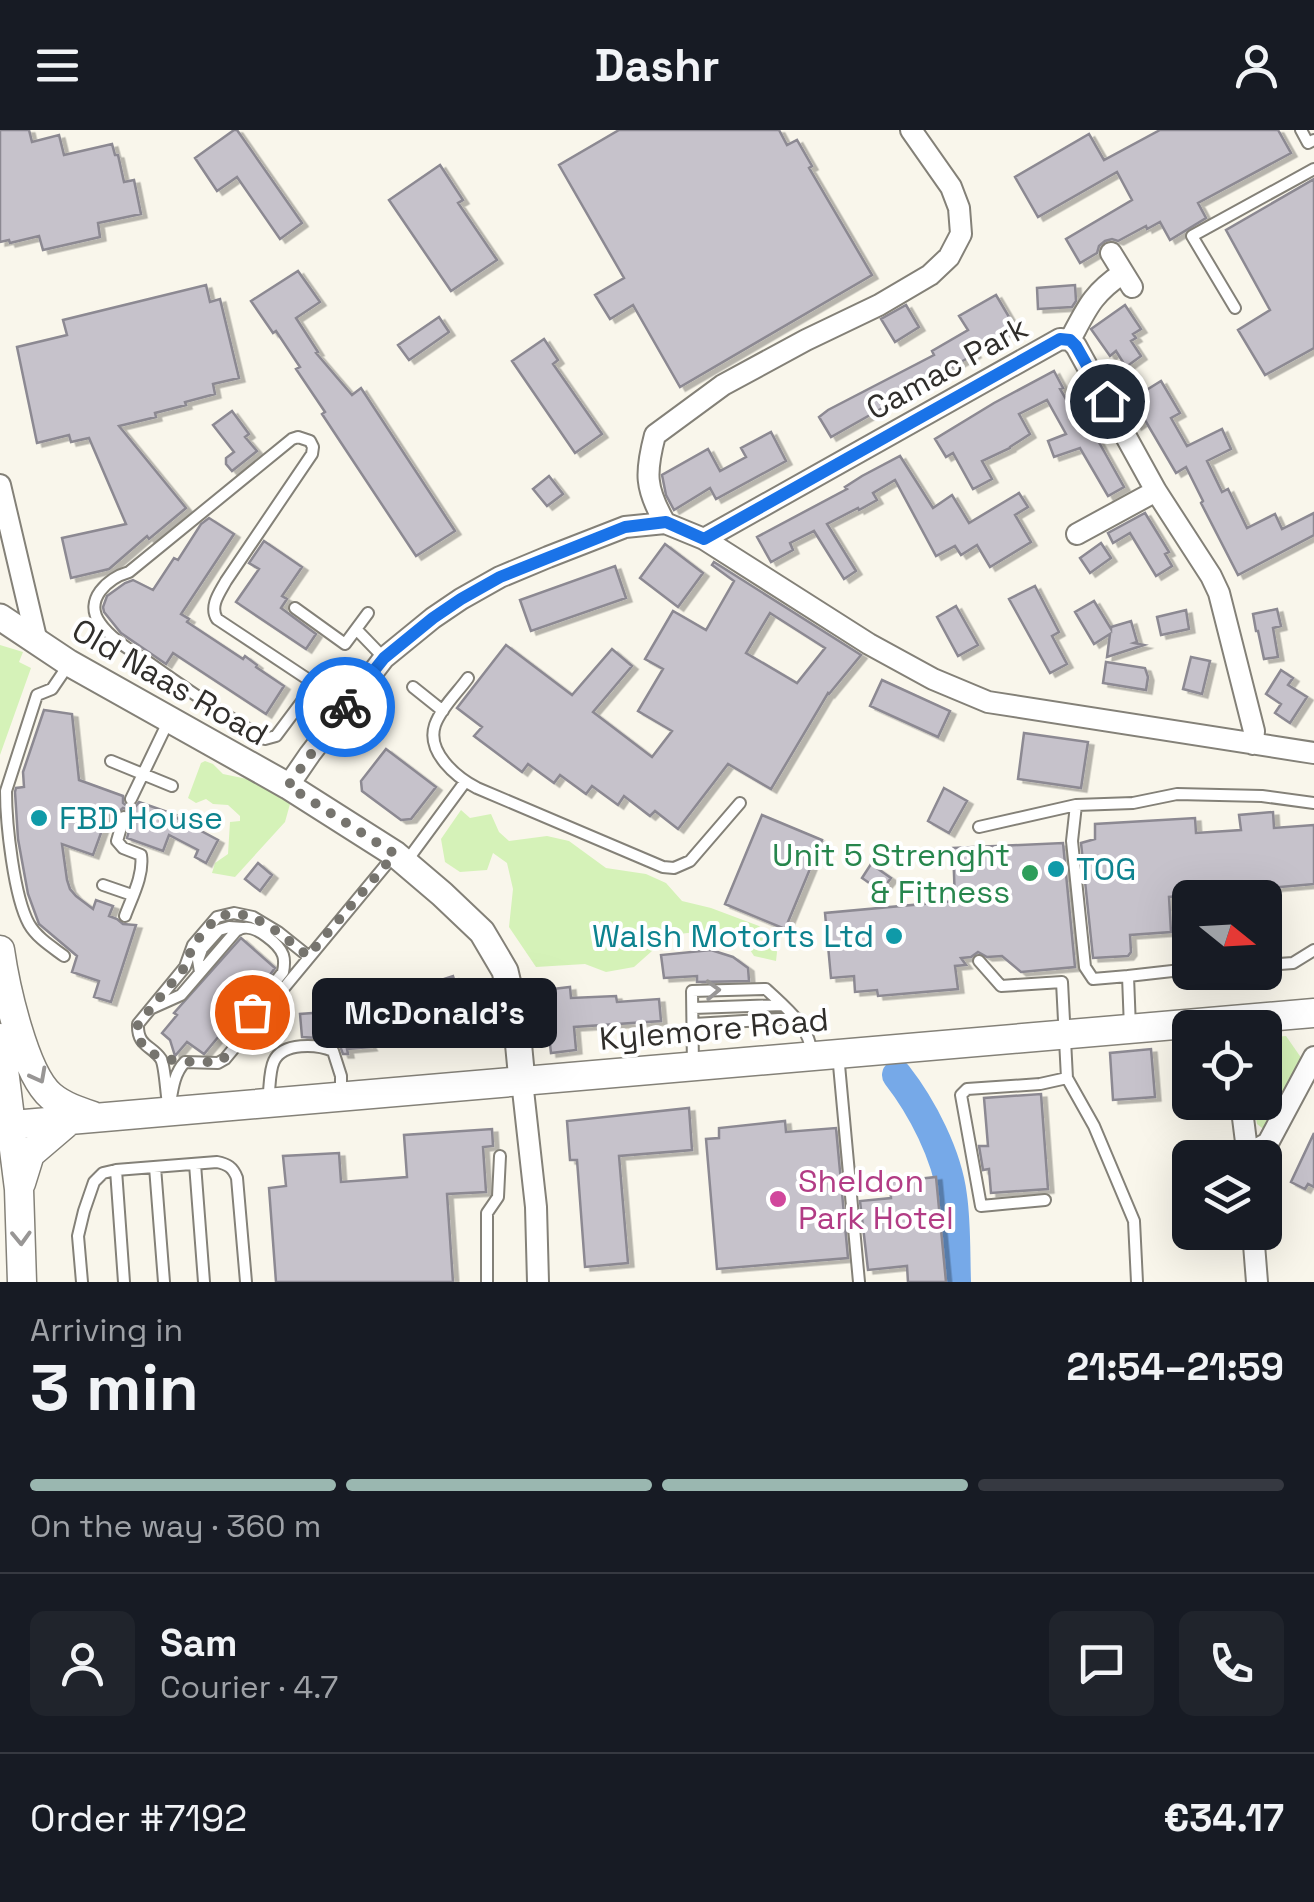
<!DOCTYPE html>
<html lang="en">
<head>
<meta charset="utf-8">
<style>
  :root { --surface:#171b24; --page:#20242c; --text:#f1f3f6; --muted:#9ea1a6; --line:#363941; --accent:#9ab7b0 }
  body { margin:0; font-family:"Space Grotesk",sans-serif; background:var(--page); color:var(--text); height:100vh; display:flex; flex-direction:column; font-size:38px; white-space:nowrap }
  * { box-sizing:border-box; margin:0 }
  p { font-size:32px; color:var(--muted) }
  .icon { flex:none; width:55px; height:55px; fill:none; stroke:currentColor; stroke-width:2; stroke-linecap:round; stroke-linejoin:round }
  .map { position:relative; height:1152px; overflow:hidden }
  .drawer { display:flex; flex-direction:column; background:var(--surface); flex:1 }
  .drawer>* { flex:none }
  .needle { width:65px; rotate:108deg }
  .controls { position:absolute; left:1172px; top:750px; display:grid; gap:20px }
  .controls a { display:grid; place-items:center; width:110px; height:110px; border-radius:15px; background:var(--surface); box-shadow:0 10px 40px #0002; font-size:50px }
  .pin { position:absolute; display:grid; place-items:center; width:85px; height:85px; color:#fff; margin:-42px; border:5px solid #fff; border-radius:50%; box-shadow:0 2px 10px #0007 }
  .courier { position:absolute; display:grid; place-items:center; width:100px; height:100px; margin:-50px; border:8px solid #1a73e8; border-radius:50%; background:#fff; color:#222; box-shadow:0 2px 12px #0007 }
  .bubble { position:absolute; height:70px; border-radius:15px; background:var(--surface); box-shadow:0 10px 40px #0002; font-size:32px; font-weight:600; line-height:70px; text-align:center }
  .overview em { font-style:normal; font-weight:600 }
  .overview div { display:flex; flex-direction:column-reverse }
  .overview { display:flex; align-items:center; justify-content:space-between; height:170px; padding:0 30px }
  h1 { font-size:65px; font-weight:600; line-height:75px }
  .bar { display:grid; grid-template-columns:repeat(4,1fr); gap:15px 10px; align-content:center; height:120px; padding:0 30px }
  .bar i { height:12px; border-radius:8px; background:var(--line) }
  .bar .current { background:var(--accent) }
  .bar p { grid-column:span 4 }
  .line { display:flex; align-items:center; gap:25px; padding:0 30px; border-top:2px solid var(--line) }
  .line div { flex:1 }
  .round { display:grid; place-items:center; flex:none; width:105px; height:105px; border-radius:15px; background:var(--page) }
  header { display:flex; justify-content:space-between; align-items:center; height:130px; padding:0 30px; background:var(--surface); font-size:45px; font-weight:600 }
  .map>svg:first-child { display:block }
</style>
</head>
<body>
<header><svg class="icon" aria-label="menu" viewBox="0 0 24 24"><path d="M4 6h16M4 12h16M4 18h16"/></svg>Dashr<svg class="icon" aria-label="person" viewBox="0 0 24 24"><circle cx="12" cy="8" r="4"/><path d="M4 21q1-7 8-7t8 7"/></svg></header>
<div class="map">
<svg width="1314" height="1152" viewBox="0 0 1314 1152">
  <defs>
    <filter id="shadow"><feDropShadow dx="5.5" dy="3.5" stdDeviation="0" flood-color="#0004"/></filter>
  </defs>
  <rect width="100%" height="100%" fill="#f9f6eb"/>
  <path fill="#d5f2b8" d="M 0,515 L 23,522 L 19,532 L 31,538 L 0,625 Z
    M 205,631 L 213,634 L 223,644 L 252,650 L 290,674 L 285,692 L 235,747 L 212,743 L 215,733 L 228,724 L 230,692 L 240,691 L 240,686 L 228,675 L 213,674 L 206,669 L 196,673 L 188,668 L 201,633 Z
    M 461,680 L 470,688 L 491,684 L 499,702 L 509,711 L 547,706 L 569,711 L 606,738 L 646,744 L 666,753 L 682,771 L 711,778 L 759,796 L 772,809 L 777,822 L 776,831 L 754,826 L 741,806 L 723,799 L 670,805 L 634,837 L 606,842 L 585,834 L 536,837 L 509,797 L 513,759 L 507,733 L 493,723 L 487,740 L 460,742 L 445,732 L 441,709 Z
    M 1286,906 L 1302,929 L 1266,1001 L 1257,994 L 1254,973 L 1265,972 L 1265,908 Z"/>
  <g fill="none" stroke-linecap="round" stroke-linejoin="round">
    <path stroke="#76a9e8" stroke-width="30" d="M 897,945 C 922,977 947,1025 952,1066 C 956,1094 955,1124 956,1152"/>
  </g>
  <path fill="#c6c2cb" stroke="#8c8992" stroke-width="2.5" fill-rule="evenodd" filter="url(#shadow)" d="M 0,0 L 29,0 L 32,12 L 59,5 L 64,25 L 112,14 L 115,25 L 118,25 L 124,52 L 134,50 L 141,84 L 98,93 L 100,107 L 43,120 L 39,106 L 10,113 L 9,110 L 0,112 Z
    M 234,0 L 237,0 L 302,93 L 280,109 L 237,47 L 217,61 L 195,28 Z
    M 619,0 L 779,0 L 787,15 L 797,10 L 812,36 L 809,38 L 872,145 L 680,257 L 633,175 L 610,189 L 595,165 L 624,148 L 559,35 Z
    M 1160,0 L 1278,0 L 1291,23 L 1198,73 L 1206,88 L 1170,110 L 1160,92 L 1147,99 L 1146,96 L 1118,111 L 1112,109 L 1105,111 L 1099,116 L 1097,123 L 1080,133 L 1066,109 L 1132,70 L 1117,42 L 1038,87 L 1015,47 L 1089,4 L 1104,30 Z
    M 440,35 L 463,70 L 458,73 L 497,130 L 451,161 L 389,70 Z
    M 1314,49 L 1314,218 L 1265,245 L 1238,200 L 1270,180 L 1226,100 Z
    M 298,141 L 320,172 L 296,188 L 318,222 L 316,223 L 352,265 L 361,258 L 455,401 L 416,426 L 322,284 L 325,282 L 296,239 L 300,237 L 276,201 L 273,203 L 251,171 Z
    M 206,155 L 210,172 L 220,169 L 239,248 L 213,254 L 215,264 L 185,272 L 186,275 L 155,283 L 156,287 L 119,296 L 186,378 L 149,409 L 147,406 L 109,439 L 71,448 L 62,408 L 126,394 L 89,308 L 71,312 L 69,305 L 37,313 L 17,217 L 67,205 L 63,190 Z
    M 1075,155 L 1076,171 L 1072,177 L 1038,179 L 1037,158 Z
    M 996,165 L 1015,197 L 973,221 L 975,224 L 959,233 L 944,242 L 943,240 L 899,265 L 900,268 L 831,307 L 819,287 L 828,280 L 934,225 L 932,221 L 968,200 L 959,186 Z
    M 906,175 L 919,197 L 895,212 L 881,189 Z
    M 1125,175 L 1141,199 L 1133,204 L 1136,208 L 1131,211 L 1141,226 L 1126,237 L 1116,221 L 1110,226 L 1091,199 Z
    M 439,187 L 449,202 L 409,230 L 398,215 Z
    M 544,209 L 558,230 L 553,234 L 602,304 L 575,323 L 512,231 Z
    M 1054,241 L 1063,258 L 1060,259 L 1081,295 L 1098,284 L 1107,300 L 1096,307 L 1124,357 L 1108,366 L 1080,318 L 1054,327 L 1048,311 L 1066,304 L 1047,270 L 1019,284 L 1030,304 L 1010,317 L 1010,318 L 982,331 L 992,349 L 973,359 L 953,323 L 946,327 L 935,309 L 994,273 Z
    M 1161,251 L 1180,283 L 1171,288 L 1187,316 L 1222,299 L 1231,319 L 1207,331 L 1222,362 L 1228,359 L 1247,398 L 1275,384 L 1282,399 L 1314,383 L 1314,405 L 1238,445 L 1201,373 L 1203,371 L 1186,337 L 1176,343 L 1145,290 L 1136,296 L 1124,274 Z
    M 232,281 L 249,304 L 245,307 L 257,321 L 232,341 L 226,334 L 226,328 L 234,322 L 213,295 Z
    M 771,302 L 786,331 L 716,369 L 710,358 L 674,380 L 666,365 L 662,345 L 708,319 L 720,341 L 746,327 L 741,318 Z
    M 900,326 L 933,378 L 952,365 L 969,393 L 1019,363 L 1028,377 L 1015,385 L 1031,412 L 990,437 L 977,415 L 961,425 L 955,416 L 936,426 L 895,350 L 873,363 L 877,370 L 859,380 L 858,378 L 827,394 L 856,441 L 844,449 L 814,401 L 790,413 L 793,420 L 771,432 L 757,407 L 847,359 L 845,357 L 862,346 Z
    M 549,346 L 563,364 L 547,376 L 533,359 Z
    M 1145,383 L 1169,422 L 1165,424 L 1172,436 L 1156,446 L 1130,403 L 1113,413 L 1108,403 Z
    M 209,388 L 234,404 L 181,484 L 189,489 L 187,492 L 243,529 L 245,526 L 257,535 L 256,537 L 284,556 L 266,584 L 173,523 L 166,534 L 121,503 L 104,482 L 103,477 L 107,466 L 125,453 L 133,450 L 153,460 L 174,428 L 178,430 L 201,394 Z
    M 264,411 L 302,437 L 282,466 L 287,469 L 281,478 L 316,504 L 306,519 L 236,472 L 259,439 L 249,433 Z
    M 1101,413 L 1111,428 L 1090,443 L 1080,428 Z
    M 665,414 L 703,443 L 678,477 L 640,448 Z
    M 714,432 L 861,525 L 829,564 L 828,563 L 771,659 L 728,634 L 678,699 L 655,681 L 650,686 L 624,666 L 618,675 L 592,656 L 586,664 L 560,645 L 554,653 L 528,634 L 522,642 L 474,606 L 482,597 L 457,578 L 506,515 L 572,565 L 612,519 L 632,536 L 593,582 L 652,627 L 672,601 L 638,581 L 663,539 L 645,529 L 673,481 L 706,500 L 734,451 L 712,435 ZM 770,483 L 825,518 L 797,553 L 746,523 Z
    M 615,436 L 626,468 L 531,501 L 520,470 Z
    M 1035,456 L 1059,502 L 1052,506 L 1067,534 L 1050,543 L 1009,469 Z
    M 1094,471 L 1111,499 L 1111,497 L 1131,491 L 1137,512 L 1134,513 L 1144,515 L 1107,527 L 1110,504 L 1094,514 L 1075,482 Z
    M 956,476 L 978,515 L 958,526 L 937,487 Z
    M 1277,479 L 1281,496 L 1273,498 L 1278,527 L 1264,529 L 1258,501 L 1256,501 L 1253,484 Z
    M 1186,480 L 1189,499 L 1161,505 L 1157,487 Z
    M 1191,527 L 1210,531 L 1202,564 L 1183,559 Z
    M 1106,532 L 1145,538 L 1148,547 L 1146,560 L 1103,553 Z
    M 1281,540 L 1293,548 L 1288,555 L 1307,567 L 1290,593 L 1275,583 L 1281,574 L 1266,564 Z
    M 882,550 L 950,581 L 938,607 L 870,576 Z
    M 44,580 L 72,584 L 79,650 L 123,666 L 123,673 L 128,677 L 135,677 L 139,672 L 176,685 L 175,687 L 218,710 L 206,733 L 195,727 L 198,720 L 169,705 L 163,721 L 127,708 L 133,686 L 130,680 L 123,678 L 116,684 L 109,681 L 93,725 L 62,714 L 67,750 L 70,759 L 76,766 L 93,779 L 96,770 L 113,776 L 109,786 L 117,789 L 123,794 L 136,795 L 111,872 L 94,867 L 99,851 L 72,842 L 77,826 L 39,794 L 28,764 L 18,709 L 15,662 L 16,658 L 24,657 L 23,642 Z
    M 1024,603 L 1088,612 L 1081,658 L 1018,649 Z
    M 386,619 L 436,657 L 411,689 L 401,690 L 362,661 L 361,651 Z
    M 944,658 L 967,671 L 949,703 L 928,691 Z
    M 1273,682 L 1274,698 L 1314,695 L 1314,754 L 1169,767 L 1171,802 L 1130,805 L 1131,822 L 1128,826 L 1093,828 L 1081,713 L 1095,709 L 1095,694 L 1195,688 L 1196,703 L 1241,700 L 1239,685 Z
    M 762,685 L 822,710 L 785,799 L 725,774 Z
    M 1063,713 L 1075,837 L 1021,842 L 1002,826 L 987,827 L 978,822 L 971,827 L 961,828 L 966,835 L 955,836 L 958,859 L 878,866 L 877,860 L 855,862 L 854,846 L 831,848 L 825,783 L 955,771 L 953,718 Z
    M 258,733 L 272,745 L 260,761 L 245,749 Z
    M 871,734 L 891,748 L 881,761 L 862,748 Z
    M 241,808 L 275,838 L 241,884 L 239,882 L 204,924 L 187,912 L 175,926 L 170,910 L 162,903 L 177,885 L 174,883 Z
    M 711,820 L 733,827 L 748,838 L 749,851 L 697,852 L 697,846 L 664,848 L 661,825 Z
    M 453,846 L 468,895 L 420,908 L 407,861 Z
    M 570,857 L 571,868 L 616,866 L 617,872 L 659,869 L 661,891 L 574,897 L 576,920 L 551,923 L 544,860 Z
    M 340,881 L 352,882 L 371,917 L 347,919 L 348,924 L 343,924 L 340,916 L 336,913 L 319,908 L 302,907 L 300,884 Z
    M 1151,919 L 1155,967 L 1113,970 L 1110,923 Z
    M 1041,964 L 1048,1059 L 991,1063 L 989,1039 L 983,1040 L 979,1016 L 988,1016 L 984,968 Z
    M 689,978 L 692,1020 L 619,1026 L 628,1133 L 585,1137 L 577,1030 L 570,1030 L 567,991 Z
    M 785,991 L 786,1002 L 836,998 L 848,1128 L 717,1139 L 706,1009 L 719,1008 L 719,998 Z
    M 492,999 L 493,1016 L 483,1017 L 486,1062 L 447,1064 L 453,1152 L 276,1152 L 269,1058 L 286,1056 L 283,1026 L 339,1023 L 341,1052 L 407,1047 L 404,1005 Z
    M 1314,1003 L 1314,1057 L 1308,1054 L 1305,1059 L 1291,1052 Z
    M 936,1047 L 946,1152 L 908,1152 L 907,1136 L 868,1140 L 860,1071 L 891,1068 L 890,1052 Z
    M 1190,1061 L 1190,1107 L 1182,1107 L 1175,1063 Z"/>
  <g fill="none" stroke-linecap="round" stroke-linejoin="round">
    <g stroke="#848178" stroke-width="14">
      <path id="service" d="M 1301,0 L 1308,13 L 1314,10
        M 1235,178 L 1192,106 L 1314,39
        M 298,307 L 310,311 L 313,317 L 312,324 L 226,451 C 220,462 209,476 217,489 L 312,552 L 312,558 L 276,606 L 265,609 C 224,585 186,559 148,532 C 132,521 111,509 100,493 C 83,470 108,448 129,442 L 292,309 Z
        M 295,478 L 345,514 L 368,483
        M 357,500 L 384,528
        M 468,548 C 458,562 441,578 435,595 C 426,622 456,647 477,658 L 663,737 L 674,738 L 690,731 L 740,673
        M 413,557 L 443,581
        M 111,631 L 172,656
        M 131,669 L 168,592
        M 1076,675 L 1072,711 L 1085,837 L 1093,849 L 1128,846
        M 124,687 L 117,711 L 123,718 L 141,725 C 144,745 132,767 125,786
        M 979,697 L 1076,675 L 1133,673 L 1177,664 L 1262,666 L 1314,673
        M 406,732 L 465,652
        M 103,755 L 132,765
        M 64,826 C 52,817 37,808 29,794 C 14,767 6,694 6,661 L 37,565 L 52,559 L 69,534
        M 979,831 L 1001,856 L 1062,852 L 1067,948 L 1094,996 L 1134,1091 L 1137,1152
        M 1265,835 L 1293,833 L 1314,820
        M 200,842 L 198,830 L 202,819 L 219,800 L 229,797 L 243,798
        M 152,878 L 181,865 L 236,801 C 238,800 241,798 243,798 C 256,795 279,814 283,825 C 285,831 284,837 283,842 L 252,881 L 243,900
        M 693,878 L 782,875
        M 694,894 L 796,888
        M 1130,898 L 1128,846 L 1190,839
        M 838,924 L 859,1152
        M 693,936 L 692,861 L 766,859 C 786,878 810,896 812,925
        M 268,971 C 270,959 269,941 274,931 C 283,912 317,914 333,921 L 341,946 L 341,962
        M 168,973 C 166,963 165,936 161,929 C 152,915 137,917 138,894 L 185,837 L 193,815 L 217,787 L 234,783 L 253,787 L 278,802 L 308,826
        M 169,980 C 172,963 173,944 185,932 L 218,933 L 225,929 L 395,724
        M 195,1034 L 204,1152
        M 155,1037 L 164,1152
        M 116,1040 L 124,1152
        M 1045,1070 L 981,1076 L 961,965 L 967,959 L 1040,954 L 1067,948
        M 82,1152 L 78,1106 L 84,1081 L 94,1052 L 103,1043 L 116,1040 L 217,1032 C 227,1034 233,1037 237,1048 L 246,1152
        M 487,1152 L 487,1083 L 498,1067 L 500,1026"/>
    </g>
    <g stroke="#848178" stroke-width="24">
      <path id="minor" d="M 1111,123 L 1132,157
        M 1070,210 C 1087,178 1092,164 1123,143
        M 0,355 L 37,512
        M 665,393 C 645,358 645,343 655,305 L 723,255 L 806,210 L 879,175 L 930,145 L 949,127 L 961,104 L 959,78 L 951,57 L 911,0
        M 1077,404 L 1156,361
        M 704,409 L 1060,209 L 1070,210 L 1076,216 L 1156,361 L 1211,446 L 1219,463 L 1254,601 L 1253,614
        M 288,656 L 310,624 L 384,528 L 433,488 L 461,469 L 500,447 L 548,427 L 625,397 L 665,393 L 704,409 L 869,514 L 933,549 L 988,572 L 1314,623
        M 522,951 L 536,1077 L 538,1152
        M 1241,972 L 1248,1028
        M 1248,1024 L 1268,1013 L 1314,927
        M 1253,1102 L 1257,1152"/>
    </g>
    <g stroke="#848178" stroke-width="29">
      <path id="tertiary" d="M 0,487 L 69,533 L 288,656 L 395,724 L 442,764 L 482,802 L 505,841 L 516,888 L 522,951"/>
    </g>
    <g stroke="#848178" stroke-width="31">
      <path id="secondary" d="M 0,820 C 5,855 24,943 51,966 C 63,976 78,981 93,986
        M 0,908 L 19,1059 L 22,1152
        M 0,996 L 1314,883
        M 21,1053 L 30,1024 L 71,989"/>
    </g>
    <use href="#service" stroke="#fff" stroke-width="10"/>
    <use href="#minor" stroke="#fff" stroke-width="20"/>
    <use href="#tertiary" stroke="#fff" stroke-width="25"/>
    <use href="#secondary" stroke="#fff" stroke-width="28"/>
  </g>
  <defs><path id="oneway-chevron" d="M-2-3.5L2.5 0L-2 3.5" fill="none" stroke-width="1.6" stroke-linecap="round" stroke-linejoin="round" transform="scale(2.5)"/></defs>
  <g stroke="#989695">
    <use href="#oneway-chevron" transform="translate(713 860) rotate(-2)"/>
    <use href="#oneway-chevron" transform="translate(39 946) rotate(62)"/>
    <use href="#oneway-chevron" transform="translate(21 1108) rotate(88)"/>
  </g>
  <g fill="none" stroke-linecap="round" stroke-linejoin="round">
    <path stroke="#76746e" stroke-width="10" stroke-dasharray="0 18" d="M 252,882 C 243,901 237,921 218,932 C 191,932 134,936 138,894 L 185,837 L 193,815 L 217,787 L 234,783 L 253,787 L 278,802 L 308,826 L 395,724 L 288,656 L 345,577"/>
    <path stroke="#1a73e8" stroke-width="12" d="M 345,577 L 384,528 L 433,488 L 461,469 L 500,447 L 625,397 L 666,392 L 704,409 L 1060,209 L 1070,210 L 1076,216 L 1107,271"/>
  </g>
  <g fill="#0f9aa8" stroke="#fff" stroke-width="4">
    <circle cx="39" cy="688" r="10"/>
    <circle cx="1056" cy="739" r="10"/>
    <circle cx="894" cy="806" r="10"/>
  </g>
  <circle fill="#2e9e5b" stroke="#fff" stroke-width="4" cx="1030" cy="743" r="10"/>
  <circle fill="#d1479c" stroke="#fff" stroke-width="4" cx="778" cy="1069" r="10"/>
  <g text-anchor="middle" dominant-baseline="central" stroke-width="8" stroke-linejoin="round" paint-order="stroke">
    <g font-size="32" fill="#302e2b" stroke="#fff">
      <text transform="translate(947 238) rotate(-29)">Camac Park</text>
      <text transform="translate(170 552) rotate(30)">Old Naas Road</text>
      <text transform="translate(714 899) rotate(-5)">Kylemore Road</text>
    </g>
    <g font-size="32" fill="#0d838f" stroke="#fff" text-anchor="start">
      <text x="59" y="688">FBD House</text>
      <text x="1076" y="739">TOG</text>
      <text x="874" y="806" text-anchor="end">Walsh Motorts Ltd</text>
    </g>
    <g font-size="32" fill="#27864d" stroke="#fff" text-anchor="end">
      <text x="1010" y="725">Unit 5 Strenght<tspan x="1010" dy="37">&amp; Fitness</tspan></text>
    </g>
    <g font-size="32" fill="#b23c85" stroke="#fff" text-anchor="start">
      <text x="798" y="1051">Sheldon<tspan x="798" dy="37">Park Hotel</tspan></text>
    </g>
  </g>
</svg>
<div class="controls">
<a><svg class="needle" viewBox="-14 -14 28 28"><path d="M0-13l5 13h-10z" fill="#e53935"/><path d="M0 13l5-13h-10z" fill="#9ea1a6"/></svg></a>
<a><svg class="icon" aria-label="locate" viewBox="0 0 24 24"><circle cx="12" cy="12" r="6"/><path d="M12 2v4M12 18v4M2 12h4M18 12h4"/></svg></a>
<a><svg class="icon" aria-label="layers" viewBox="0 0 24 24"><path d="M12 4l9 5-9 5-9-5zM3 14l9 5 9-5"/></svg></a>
</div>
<div class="pin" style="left:252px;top:882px;background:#ea580c"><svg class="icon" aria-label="bag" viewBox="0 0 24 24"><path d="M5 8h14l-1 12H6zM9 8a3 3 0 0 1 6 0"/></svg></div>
<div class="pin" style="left:1107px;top:271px;background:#1f2937"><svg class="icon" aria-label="home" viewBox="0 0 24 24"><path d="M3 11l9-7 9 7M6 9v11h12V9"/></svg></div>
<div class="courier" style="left:345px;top:577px"><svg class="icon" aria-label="bike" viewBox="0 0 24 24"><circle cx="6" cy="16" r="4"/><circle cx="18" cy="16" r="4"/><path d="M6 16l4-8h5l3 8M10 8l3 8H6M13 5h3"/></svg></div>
<div class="bubble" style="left:312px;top:848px;width:245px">McDonald's</div>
</div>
<section class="drawer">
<div class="overview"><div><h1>3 min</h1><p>Arriving in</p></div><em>21:54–21:59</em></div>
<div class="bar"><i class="current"></i><i class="current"></i><i class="current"></i><i></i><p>On the way · 360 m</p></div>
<div class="line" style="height:180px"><a class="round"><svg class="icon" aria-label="person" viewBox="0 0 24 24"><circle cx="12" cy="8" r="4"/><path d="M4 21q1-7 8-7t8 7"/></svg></a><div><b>Sam</b><p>Courier · 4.7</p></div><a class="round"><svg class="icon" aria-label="chat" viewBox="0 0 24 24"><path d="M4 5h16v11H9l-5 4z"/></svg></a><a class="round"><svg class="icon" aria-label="phone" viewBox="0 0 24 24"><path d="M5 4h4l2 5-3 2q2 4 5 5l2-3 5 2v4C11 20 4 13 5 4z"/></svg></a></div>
<div class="line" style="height:130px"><div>Order #7192</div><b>€34.17</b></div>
</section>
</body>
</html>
